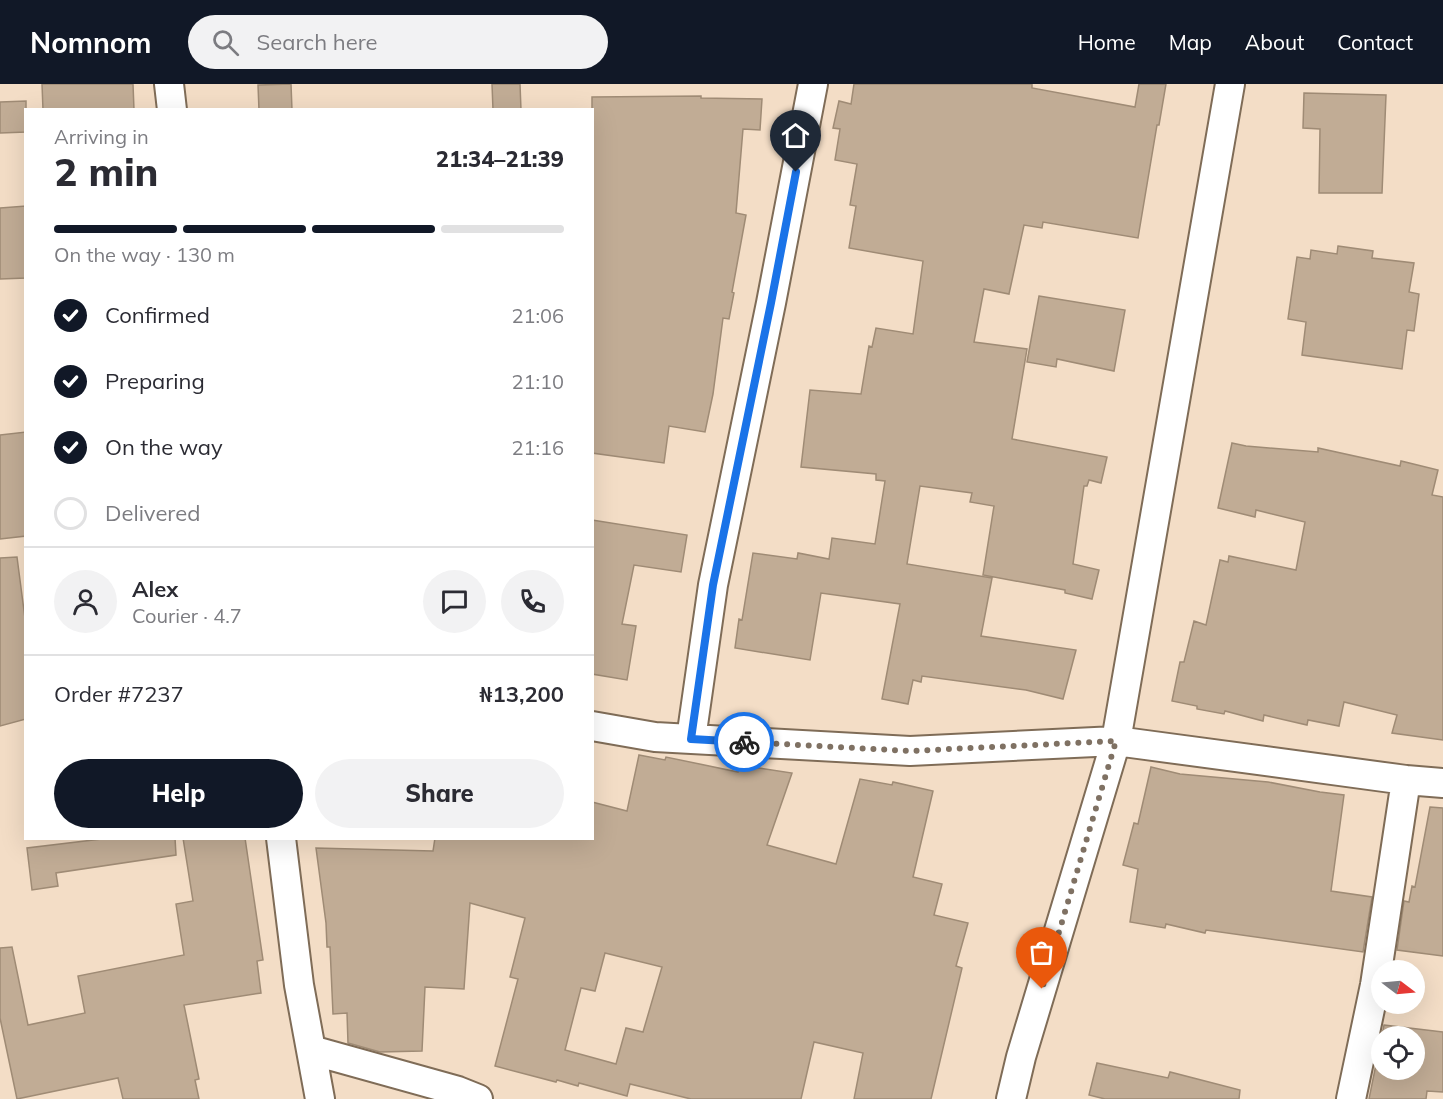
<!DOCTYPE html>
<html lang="en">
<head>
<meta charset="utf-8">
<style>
  :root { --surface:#fff; --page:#f2f2f3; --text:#2b2b33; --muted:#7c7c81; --line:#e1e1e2; --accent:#111827 }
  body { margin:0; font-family:Mulish,sans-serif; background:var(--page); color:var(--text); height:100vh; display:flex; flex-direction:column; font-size:22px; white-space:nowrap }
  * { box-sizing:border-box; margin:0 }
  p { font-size:20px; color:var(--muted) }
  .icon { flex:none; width:33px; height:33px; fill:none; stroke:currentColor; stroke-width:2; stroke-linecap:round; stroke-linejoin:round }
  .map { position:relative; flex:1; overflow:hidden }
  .drawer { position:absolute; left:24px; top:24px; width:570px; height:732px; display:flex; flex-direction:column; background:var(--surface); border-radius:0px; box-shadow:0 6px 24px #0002 }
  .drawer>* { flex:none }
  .needle { width:39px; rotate:106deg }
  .controls { position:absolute; left:1371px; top:876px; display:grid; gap:12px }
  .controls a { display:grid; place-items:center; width:54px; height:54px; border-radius:50%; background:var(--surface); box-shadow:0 6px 24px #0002; font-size:30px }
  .pin { position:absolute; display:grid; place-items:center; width:51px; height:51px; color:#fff; margin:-62px -26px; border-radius:50% 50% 50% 0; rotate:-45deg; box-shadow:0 0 6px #0007 }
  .pin .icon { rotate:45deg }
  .courier { position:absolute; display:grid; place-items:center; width:60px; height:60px; margin:-30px; border:4px solid #1a73e8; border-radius:50%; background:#fff; color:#222; box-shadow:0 2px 8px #0007 }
  .headline em { font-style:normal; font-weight:800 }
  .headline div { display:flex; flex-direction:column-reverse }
  .headline { display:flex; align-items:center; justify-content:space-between; height:102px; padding:0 30px }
  h1 { font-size:39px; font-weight:800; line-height:45px }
  .bar { display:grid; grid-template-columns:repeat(4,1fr); gap:9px 6px; align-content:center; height:72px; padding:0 30px }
  .bar i { height:8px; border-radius:4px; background:var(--line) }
  .bar .current { background:var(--accent) }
  .bar p { grid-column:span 4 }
  .line { display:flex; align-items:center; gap:15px; padding:0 30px; border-top:2px solid var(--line) }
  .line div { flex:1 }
  .round { display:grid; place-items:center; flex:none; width:63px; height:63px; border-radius:32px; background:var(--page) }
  ol { padding:0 30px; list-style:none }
  li { display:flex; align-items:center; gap:18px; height:66px }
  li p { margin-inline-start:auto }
  li .icon { padding:6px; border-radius:50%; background:var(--accent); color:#fff; stroke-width:4 }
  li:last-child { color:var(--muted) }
  li i { width:33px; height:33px; border:3px solid var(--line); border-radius:50% }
  .primary-button { display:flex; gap:12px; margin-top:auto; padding:12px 30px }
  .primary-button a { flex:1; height:69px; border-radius:36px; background:var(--accent); color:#fff; font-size:24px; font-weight:800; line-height:69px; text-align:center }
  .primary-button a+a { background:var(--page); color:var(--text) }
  header { display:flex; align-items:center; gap:36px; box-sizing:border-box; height:84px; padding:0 30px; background:var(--accent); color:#fff }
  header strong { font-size:28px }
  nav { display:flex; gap:33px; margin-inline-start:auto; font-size:21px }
  .search { width:420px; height:54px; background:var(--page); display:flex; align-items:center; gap:15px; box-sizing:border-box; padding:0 21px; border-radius:33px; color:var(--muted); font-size:22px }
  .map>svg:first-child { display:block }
</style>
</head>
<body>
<header>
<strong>Nomnom</strong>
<div class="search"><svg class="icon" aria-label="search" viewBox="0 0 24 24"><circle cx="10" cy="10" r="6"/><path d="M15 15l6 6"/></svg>Search here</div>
<nav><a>Home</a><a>Map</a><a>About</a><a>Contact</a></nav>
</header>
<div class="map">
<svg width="1443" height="1015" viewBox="0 0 1443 1015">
  <rect width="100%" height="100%" fill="#f3ddc6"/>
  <path fill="#c1ac95" stroke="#9f8b75" stroke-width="1.5" fill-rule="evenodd" d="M 42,0 L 133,0 L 134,26 L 43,26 Z
    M 291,0 L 292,26 L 259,26 L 258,1 Z
    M 492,0 L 520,0 L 521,26 L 493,26 Z
    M 854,0 L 1032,0 L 1032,4 L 1135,23 L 1139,0 L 1166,0 L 1159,41 L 1157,41 L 1138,154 L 1043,138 L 1042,144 L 1024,141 L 1009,210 L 984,205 L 974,258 L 1027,265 L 1012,355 L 1107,373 L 1101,399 L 1089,396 L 1087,402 L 1084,402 L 1073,480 L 1099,486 L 1092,515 L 1065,509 L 1065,506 L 983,491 L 994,422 L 970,418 L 972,409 L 920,402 L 907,480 L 992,494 L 981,552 L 1076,566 L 1063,615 L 1026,606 L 922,592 L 921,598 L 913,596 L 908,620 L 882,615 L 900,520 L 821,509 L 810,576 L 735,564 L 739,535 L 742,536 L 753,469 L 797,475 L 798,469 L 829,475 L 832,454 L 875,460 L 885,397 L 876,396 L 876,390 L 801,383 L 810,306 L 861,310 L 869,262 L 872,263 L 876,244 L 913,250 L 923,177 L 849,164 L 856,122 L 850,121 L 857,80 L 835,76 L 840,45 L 833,44 L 839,17 L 851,20 Z
    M 1304,9 L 1386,11 L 1382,109 L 1319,109 L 1320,45 L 1303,44 Z
    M 701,12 L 701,14 L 762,15 L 760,46 L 743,45 L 736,129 L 746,131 L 732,208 L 734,209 L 729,235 L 723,234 L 713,310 L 705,348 L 669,342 L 664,379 L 592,369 L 592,13 Z
    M 26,17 L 26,48 L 0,49 L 0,18 Z
    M 26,122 L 26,194 L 0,195 L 0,124 Z
    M 1338,162 L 1373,167 L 1372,174 L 1414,179 L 1409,208 L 1419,210 L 1414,247 L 1407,246 L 1402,285 L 1302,271 L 1306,238 L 1288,235 L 1297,173 L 1310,175 L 1311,166 L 1337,170 Z
    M 1039,212 L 1125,226 L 1114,287 L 1057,275 L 1056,283 L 1027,278 Z
    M 26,348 L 26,452 L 0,455 L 0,351 Z
    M 1232,359 L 1246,362 L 1318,368 L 1318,364 L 1400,382 L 1401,377 L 1438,386 L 1432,411 L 1443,413 L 1443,656 L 1392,649 L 1397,631 L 1344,618 L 1339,642 L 1308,636 L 1307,641 L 1264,631 L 1263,637 L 1225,627 L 1224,630 L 1197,625 L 1197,622 L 1172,617 L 1180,578 L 1184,578 L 1194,537 L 1206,541 L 1220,476 L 1228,478 L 1229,472 L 1296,486 L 1305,438 L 1256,426 L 1255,433 L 1218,424 Z
    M 592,436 L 687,451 L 681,488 L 634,481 L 622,540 L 636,542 L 627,596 L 592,590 Z
    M 17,473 L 26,542 L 26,635 L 0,642 L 0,474 Z
    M 639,671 L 665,676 L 666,673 L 738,688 L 739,681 L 792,689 L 767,761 L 836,780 L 860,695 L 892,701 L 893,698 L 933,707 L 913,793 L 942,800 L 934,831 L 968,839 L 956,882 L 962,884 L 931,1015 L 854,1015 L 863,969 L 814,958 L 801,1015 L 691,1015 L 630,1000 L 627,1012 L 579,999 L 578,1002 L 557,996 L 556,998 L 495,982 L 518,895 L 510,893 L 525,834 L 470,819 L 464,905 L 425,903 L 422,967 L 380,968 L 348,959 L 347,929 L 333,930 L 330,863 L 327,863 L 326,839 L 316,764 L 433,767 L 435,754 L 592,754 L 592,718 L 627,727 ZM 605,869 L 662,883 L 643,948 L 626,944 L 616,980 L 565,966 L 581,904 L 595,907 Z
    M 1151,683 L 1180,690 L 1268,698 L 1320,708 L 1344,711 L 1331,807 L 1372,813 L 1363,868 L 1206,846 L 1205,849 L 1166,840 L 1165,844 L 1130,838 L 1138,785 L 1123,781 L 1134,739 L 1138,740 Z
    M 1430,723 L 1443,724 L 1443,872 L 1397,866 L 1404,817 L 1409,818 L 1412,802 L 1415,803 Z
    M 110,754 L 175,754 L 176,771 L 56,789 L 58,802 L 32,806 L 27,764 Z
    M 183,754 L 245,754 L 263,876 L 257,877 L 261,909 L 184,921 L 199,995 L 195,996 L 199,1015 L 123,1015 L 118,994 L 17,1015 L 0,934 L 0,864 L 12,863 L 28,941 L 85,929 L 78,892 L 184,871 L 176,820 L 193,817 Z
    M 1384,941 L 1443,948 L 1443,1008 L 1427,1007 L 1426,1015 L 1369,1015 ZM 1382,952 L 1414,952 L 1414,986 L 1382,986 Z
    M 1097,979 L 1168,994 L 1170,988 L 1240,1006 L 1239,1015 L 1105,1015 L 1089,1011 Z"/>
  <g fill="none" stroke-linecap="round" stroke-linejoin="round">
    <g stroke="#7f6c57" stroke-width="32">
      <path id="minor" d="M 169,0 L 172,26
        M 592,642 L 655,653 L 910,667 L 1116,657 L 1406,696 L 1443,699
        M 691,655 L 713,501 L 771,219 L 813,0
        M 281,754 L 299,901 L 320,1015
        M 311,966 L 458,1007 L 478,1015
        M 1011,1015 L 1021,973 L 1116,657 L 1230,0
        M 1351,1015 L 1375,901 L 1406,696"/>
    </g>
    <use href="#minor" stroke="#fff" stroke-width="28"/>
  </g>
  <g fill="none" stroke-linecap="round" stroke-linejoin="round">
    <path stroke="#7f7163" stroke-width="6" stroke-dasharray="0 10.8" d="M 744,658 L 910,667 L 1116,657 L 1042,905"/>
    <path stroke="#1a73e8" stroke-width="8" d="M 744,658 L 691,655 L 713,501 L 771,219 L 796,88"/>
  </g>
</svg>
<div class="controls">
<a><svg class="needle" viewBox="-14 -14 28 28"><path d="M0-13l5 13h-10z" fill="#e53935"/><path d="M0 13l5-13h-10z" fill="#7c7c81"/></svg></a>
<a><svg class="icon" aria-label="locate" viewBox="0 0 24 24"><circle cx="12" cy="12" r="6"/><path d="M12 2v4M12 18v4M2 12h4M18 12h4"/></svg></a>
</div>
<div class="pin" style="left:1042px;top:905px;background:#ea580c"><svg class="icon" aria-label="bag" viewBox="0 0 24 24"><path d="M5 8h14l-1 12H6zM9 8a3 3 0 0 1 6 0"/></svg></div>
<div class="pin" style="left:796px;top:88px;background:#1f2937"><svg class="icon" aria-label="home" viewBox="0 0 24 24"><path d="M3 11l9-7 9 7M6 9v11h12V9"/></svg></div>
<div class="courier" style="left:744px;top:658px"><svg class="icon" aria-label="bike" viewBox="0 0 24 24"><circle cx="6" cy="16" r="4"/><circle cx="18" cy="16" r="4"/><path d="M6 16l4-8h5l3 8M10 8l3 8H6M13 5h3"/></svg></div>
<section class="drawer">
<div class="headline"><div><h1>2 min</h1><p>Arriving in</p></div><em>21:34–21:39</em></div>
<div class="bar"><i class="current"></i><i class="current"></i><i class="current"></i><i></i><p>On the way · 130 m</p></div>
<ol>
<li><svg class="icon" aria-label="check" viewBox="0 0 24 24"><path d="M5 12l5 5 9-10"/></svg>Confirmed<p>21:06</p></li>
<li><svg class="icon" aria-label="check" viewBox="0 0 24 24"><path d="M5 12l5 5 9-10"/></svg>Preparing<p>21:10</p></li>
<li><svg class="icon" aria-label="check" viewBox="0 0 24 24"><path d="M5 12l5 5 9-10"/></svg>On the way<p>21:16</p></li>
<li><i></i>Delivered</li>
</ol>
<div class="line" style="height:108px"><a class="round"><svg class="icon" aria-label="person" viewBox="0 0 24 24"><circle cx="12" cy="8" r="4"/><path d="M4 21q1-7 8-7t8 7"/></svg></a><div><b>Alex</b><p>Courier · 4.7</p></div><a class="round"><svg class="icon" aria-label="chat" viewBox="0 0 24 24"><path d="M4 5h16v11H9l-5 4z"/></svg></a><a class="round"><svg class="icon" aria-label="phone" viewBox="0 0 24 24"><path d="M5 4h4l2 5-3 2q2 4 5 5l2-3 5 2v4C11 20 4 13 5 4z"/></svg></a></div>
<div class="line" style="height:78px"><div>Order #7237</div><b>₦13,200</b></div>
<div class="primary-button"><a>Help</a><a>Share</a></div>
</section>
</div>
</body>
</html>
